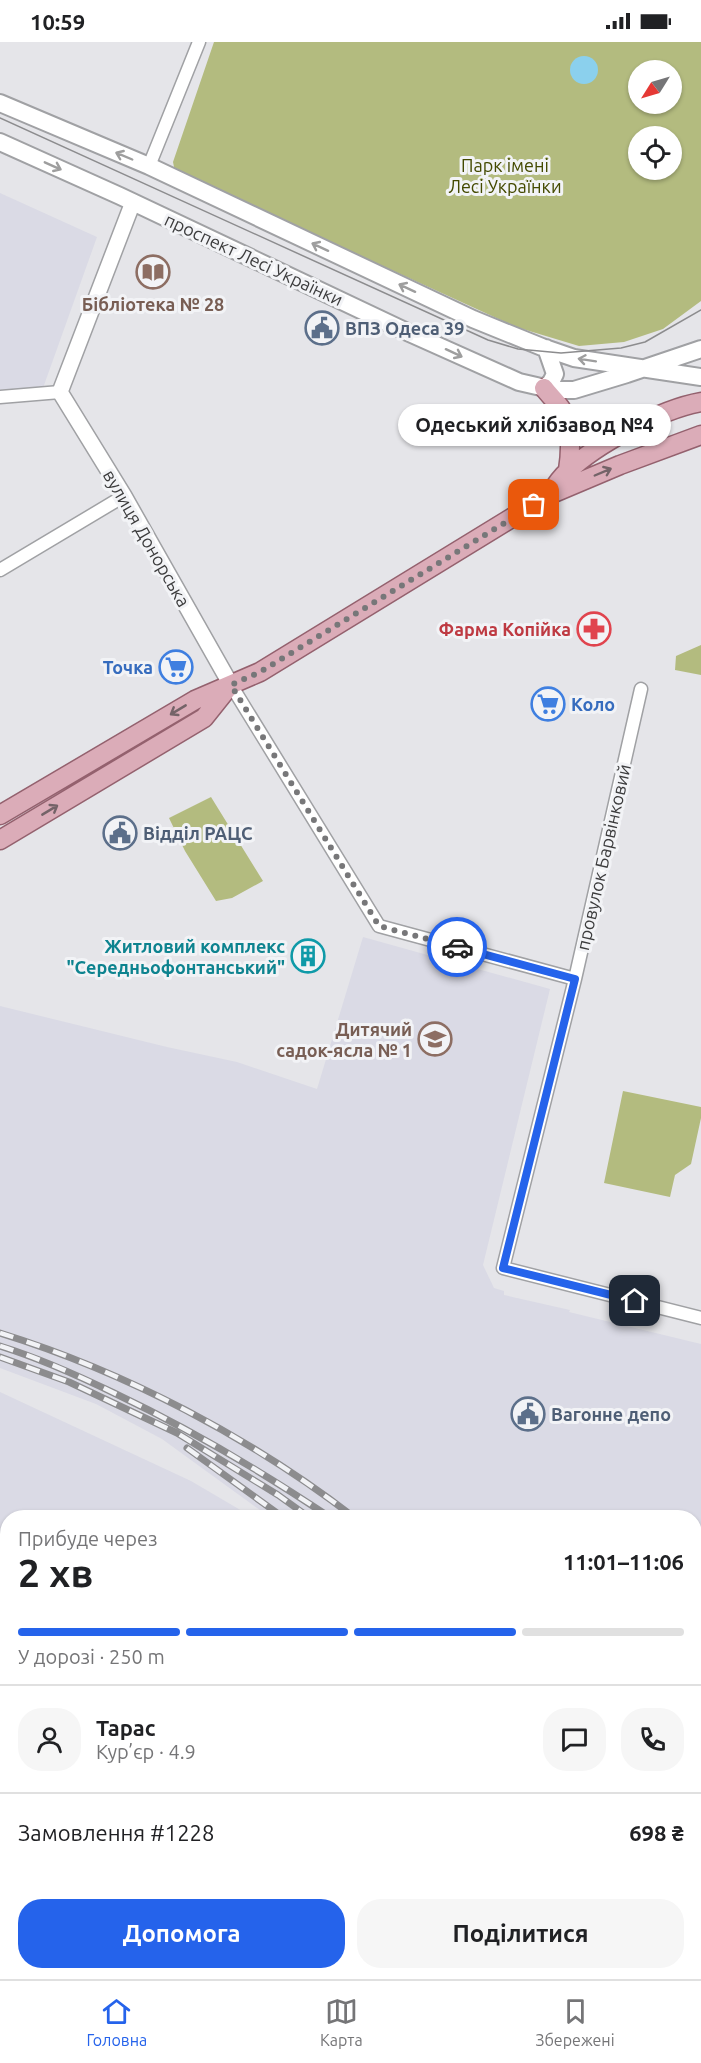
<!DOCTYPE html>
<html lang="uk">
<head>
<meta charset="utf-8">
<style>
  :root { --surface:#fff; --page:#f6f6f6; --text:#202124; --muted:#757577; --line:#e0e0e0; --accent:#2563eb }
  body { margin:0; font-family:Ubuntu,sans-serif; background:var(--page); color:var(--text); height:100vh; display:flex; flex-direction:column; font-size:22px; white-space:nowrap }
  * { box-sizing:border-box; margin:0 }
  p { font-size:20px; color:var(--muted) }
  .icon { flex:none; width:33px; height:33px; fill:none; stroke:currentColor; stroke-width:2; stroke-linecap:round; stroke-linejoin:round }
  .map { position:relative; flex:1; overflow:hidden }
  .details { position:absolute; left:0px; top:1468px; width:702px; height:470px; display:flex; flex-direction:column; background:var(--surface); border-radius:24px 24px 0 0; box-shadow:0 2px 4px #0004 }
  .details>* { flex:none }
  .needle { width:39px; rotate:233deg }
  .controls { position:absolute; left:628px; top:18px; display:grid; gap:12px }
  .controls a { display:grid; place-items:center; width:54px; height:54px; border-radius:50%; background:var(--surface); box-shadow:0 2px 4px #0004; font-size:30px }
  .pin { position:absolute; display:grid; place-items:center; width:51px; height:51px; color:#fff; margin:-26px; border-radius:12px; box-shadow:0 3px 9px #0006 }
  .courier { position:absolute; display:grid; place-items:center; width:60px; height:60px; margin:-30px; border:4px solid #2563eb; border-radius:50%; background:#fff; color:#222; box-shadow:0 2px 8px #0007 }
  .bubble { position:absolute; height:42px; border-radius:21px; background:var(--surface); box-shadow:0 2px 4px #0004; font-size:20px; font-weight:700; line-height:42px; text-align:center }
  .summary em { font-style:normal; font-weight:700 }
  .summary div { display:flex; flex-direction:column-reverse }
  .summary { display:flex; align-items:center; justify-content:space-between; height:102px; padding:0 18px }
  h1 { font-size:39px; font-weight:700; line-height:45px }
  .bar { display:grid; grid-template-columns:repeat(4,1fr); gap:9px 6px; align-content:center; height:72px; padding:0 18px }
  .bar i { height:8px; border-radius:4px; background:var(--line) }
  .bar .current { background:var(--accent) }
  .bar p { grid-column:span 4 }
  .line { display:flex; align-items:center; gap:15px; padding:0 18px; border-top:2px solid var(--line) }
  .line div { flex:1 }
  .round { display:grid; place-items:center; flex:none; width:63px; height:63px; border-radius:24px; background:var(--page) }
  .button { display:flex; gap:12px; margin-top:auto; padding:12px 18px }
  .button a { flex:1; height:69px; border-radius:24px; background:var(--accent); color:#fff; font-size:24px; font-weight:700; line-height:69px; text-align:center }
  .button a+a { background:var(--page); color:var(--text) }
  .status { display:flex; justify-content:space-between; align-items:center; height:42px; padding:0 30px; background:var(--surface); direction:ltr }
  .status svg { height:16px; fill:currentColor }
  .tab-bar { display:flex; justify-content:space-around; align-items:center; height:84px; border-top:2px solid var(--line); background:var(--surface); font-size:16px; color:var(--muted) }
  .tab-bar a { display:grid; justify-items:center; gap:3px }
  .tab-bar .current { color:var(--accent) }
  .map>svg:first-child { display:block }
</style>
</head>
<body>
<div class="status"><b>10:59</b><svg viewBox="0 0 49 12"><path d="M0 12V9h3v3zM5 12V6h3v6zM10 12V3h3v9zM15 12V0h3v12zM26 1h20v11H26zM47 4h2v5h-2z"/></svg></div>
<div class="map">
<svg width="701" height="1937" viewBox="0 0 701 1937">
  <rect width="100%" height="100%" fill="#e5e5e9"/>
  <path fill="#dadae5" d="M 0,151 L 97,195 L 43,346 L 0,348 Z
    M 363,895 L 550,947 L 483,1223 L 494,1246 L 504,1249 L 504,1253 L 570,1268 L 569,1270 L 701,1302 L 701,1891 L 694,1883 L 694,1476 L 271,1476 L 162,1397 L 96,1362 L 0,1326 L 0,964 L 167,1005 L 237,1020 L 317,1047 Z
    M 0,1350 L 191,1439 L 254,1476 L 8,1476 L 8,1766 L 0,1772 Z
    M 455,1931 L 455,1930 L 540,1931 L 522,1937 L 455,1937 Z"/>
  <path fill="#b3bb7f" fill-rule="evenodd" d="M 214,0 L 701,0 L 701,259 L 663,287 L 624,300 L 579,304 L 516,285 L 177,130 L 174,125 L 173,120 ZM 639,28 L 672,28 L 672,62 L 639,62 ZM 639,94 L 672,94 L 672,128 L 639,128 Z
    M 701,603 L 701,633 L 675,628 L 676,614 Z
    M 211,755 L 263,839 L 232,856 L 216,859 L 185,809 L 169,776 Z
    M 623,1049 L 701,1065 L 701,1076 L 691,1122 L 675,1133 L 670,1155 L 604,1141 Z"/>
  <path fill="#8bd0ed" d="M570 28a14 14 0 1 1 28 0a14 14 0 1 1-28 0Z"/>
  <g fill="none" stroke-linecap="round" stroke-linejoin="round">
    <g stroke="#a0a1a4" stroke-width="15">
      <path id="minor" d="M 149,124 L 199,0
        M 0,355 L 60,350
        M 0,528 L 124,454
        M 231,643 L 379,884 L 575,937
        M 641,647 L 575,937 L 503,1226 L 701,1276
        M 0,1762 L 8,1773
        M 112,1930 L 117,1937
        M 439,1930 L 440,1937
        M 203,1937 L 228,1930"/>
    </g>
    <g stroke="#a0a1a4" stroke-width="18">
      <path id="tertiary" d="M 133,160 L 60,350 L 124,454 L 231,643"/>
    </g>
    <g stroke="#a0a1a4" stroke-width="20">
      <path id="secondary" d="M 0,61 L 149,124 L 473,277 L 542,305 L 574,316 L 701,335
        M 0,100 L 120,154 L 405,289 L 519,340 L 554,348 L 574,348 L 627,332 L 701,307
        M 544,346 L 551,340 L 555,332 L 546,306"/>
    </g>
    <g stroke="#94616e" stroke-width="21">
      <path id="primary" d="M 544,346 C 549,353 557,360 562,368 C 572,386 571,409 568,428
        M 550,452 C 555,444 560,436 567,430 C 596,402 661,367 701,360
        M 0,773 L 195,658 L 260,630 L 549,453 L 620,423 L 701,393
        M 0,798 L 204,676 L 228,646"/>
    </g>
    <use href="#minor" stroke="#fff" stroke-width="12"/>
    <use href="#tertiary" stroke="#fff" stroke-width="15"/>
    <use href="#secondary" stroke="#fff" stroke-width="16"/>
    <use href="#primary" stroke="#dbacb8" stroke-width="18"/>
    <path stroke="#8c8c8e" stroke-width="1.5" d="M 0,76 L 488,298 L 518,307 L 561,311 L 621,306 L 645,300 L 701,268"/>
    <g stroke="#8c8c8e" stroke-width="7">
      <path id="rail" d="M 0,1291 C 126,1330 251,1396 355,1476
        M 0,1304 C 39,1316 77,1333 114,1351 C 190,1387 261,1429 331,1476
        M 0,1315 L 69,1340 L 177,1391 L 278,1453 L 310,1476
        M 187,1406 L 284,1476
        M 694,1829 L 701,1837
        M 694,1849 L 701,1857
        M 694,1871 L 701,1879"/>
    </g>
    <use href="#rail" stroke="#f2f3f6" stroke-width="4.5" stroke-dasharray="14" stroke-linecap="butt"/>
  </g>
  <defs><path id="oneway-shaft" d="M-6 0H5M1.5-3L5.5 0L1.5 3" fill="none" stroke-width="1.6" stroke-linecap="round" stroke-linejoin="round" transform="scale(1.5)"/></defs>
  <g stroke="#9e9e9e">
    <use href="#oneway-shaft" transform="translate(124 114) rotate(-157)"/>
    <use href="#oneway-shaft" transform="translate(53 124) rotate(24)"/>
    <use href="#oneway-shaft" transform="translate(320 205) rotate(-155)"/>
    <use href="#oneway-shaft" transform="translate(407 246) rotate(-155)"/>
    <use href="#oneway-shaft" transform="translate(454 311) rotate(25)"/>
    <use href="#oneway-shaft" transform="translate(587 318) rotate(-171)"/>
  </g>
  <g stroke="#746368">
    <use href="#oneway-shaft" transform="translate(603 430) rotate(-23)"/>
    <use href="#oneway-shaft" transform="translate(178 668) rotate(149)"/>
    <use href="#oneway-shaft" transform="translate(50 768) rotate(-31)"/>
  </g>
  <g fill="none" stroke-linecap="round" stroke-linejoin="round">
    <path stroke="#777779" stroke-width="6" stroke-dasharray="0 10.8" d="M 457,905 L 379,884 L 231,643 L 260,630 L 534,463"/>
    <path stroke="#2563eb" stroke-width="8" d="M 457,905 L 575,937 L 503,1226 L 635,1259"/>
  </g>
  <defs>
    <g id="library-ring" transform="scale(1.725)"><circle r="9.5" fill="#f2f3f6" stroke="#8d6e63" stroke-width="1.5"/><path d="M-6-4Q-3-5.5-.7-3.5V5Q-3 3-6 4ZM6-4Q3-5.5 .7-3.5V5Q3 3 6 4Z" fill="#8d6e63"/></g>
    <g id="civic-ring" transform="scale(1.725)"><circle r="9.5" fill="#f2f3f6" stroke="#5c6f8a" stroke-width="1.5"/><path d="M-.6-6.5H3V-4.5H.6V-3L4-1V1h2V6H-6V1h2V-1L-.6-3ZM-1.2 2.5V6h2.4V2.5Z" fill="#5c6f8a"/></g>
    <g id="pharmacy-ring" transform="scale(1.725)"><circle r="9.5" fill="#f2f3f6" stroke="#e0444e" stroke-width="1.5"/><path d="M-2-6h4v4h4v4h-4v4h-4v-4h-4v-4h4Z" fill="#e0444e"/></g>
    <g id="supermarket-ring" transform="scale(1.725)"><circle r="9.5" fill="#f2f3f6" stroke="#3f7fe0" stroke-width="1.5"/><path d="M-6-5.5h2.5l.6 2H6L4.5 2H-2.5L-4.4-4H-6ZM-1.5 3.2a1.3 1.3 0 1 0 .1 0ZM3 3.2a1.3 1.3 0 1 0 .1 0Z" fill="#3f7fe0"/></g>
    <g id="building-ring" transform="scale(1.725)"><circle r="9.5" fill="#f2f3f6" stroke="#0f9aa8" stroke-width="1.5"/><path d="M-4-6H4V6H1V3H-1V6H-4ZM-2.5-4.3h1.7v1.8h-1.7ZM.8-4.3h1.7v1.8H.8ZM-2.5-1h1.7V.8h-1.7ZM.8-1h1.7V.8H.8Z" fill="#0f9aa8"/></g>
    <g id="school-ring" transform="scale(1.725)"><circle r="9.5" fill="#f2f3f6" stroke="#8d6e63" stroke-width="1.5"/><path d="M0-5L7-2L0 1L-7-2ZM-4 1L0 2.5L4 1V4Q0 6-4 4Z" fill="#8d6e63"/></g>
  </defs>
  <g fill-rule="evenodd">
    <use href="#library-ring" x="153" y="230"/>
    <use href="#civic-ring" x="322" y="286"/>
    <use href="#pharmacy-ring" x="594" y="587"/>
    <use href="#supermarket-ring" x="176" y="625"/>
    <use href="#supermarket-ring" x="548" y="662"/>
    <use href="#civic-ring" x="120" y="791"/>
    <use href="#building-ring" x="308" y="914"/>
    <use href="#school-ring" x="435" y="997"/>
    <use href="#civic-ring" x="528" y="1372"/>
  </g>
  <g text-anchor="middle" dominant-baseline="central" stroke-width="6" stroke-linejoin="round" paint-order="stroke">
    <g font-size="18" fill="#444a00" stroke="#f2f3f6">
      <text x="505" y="123">Парк імені<tspan x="505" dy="21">Лесі Українки</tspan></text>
    </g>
    <g font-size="18" fill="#3c3c3d" stroke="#f2f3f6">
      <text transform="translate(254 217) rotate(25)">проспект Лесі Українки</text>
      <text transform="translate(147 496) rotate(60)">вулиця Донорська</text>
      <text transform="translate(603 815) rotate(-77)">провулок Барвінковий</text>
    </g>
    <g font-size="18" font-weight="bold" fill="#785e54" stroke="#f2f3f6">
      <text x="153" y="262">Бібліотека № 28</text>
      <text x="412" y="987" text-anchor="end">Дитячий<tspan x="412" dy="21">садок-ясла № 1</tspan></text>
    </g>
    <g font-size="18" font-weight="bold" fill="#4e5e75" stroke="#f2f3f6" text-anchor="start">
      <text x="345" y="286">ВПЗ Одеса 39</text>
      <text x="143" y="791">Відділ РАЦС</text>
      <text x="551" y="1372">Вагонне депо</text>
    </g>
    <g font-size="18" font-weight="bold" fill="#be3a42" stroke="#f2f3f6" text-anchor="end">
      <text x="571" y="587">Фарма Копійка</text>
    </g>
    <g font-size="18" font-weight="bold" fill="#366cbe" stroke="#f2f3f6" text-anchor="end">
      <text x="153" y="625">Точка</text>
      <text x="571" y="662" text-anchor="start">Коло</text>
    </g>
    <g font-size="18" font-weight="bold" fill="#0d838f" stroke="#f2f3f6" text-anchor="end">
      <text x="285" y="904">Житловий комплекс<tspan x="285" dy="21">"Середньофонтанський"</tspan></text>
    </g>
  </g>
</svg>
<div class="controls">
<a><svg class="needle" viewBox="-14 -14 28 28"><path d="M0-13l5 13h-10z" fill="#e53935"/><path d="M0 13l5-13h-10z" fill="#757577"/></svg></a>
<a><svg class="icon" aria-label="locate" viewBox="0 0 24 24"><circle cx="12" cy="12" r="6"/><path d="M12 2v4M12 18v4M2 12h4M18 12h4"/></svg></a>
</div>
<div class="pin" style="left:534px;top:463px;background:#ea580c"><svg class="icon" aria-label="bag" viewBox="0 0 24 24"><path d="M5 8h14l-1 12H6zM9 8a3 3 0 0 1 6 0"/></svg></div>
<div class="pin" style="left:635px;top:1259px;background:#1f2937"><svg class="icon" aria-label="home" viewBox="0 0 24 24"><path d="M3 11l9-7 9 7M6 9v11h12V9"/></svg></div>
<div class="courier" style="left:457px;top:905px"><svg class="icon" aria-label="car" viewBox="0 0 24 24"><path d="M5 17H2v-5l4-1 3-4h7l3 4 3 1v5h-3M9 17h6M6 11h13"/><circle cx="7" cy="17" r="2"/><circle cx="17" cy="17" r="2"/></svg></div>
<div class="bubble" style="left:398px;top:362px;width:273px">Одеський хлібзавод №4</div>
<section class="details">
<div class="summary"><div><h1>2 хв</h1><p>Прибуде через</p></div><em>11:01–11:06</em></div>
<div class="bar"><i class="current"></i><i class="current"></i><i class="current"></i><i></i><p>У дорозі · 250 m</p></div>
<div class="line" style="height:108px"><a class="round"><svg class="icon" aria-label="person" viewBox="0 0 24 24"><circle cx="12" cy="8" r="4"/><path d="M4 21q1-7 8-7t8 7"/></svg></a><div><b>Тарас</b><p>Кур’єр · 4.9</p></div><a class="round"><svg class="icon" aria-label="chat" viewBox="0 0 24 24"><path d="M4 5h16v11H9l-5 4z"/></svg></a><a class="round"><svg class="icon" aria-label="phone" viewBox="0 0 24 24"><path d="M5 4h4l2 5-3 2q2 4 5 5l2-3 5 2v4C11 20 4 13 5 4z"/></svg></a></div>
<div class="line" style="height:78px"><div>Замовлення #1228</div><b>698 ₴</b></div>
<div class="button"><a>Допомога</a><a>Поділитися</a></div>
</section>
</div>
<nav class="tab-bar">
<a class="current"><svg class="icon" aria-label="home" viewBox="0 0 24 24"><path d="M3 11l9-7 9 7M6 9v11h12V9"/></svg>Головна</a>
<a><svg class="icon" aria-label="map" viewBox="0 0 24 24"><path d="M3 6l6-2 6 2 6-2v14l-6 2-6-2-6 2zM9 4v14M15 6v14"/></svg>Карта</a>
<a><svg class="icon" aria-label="saved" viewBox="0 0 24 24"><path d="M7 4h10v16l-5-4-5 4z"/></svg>Збережені</a>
</nav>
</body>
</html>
